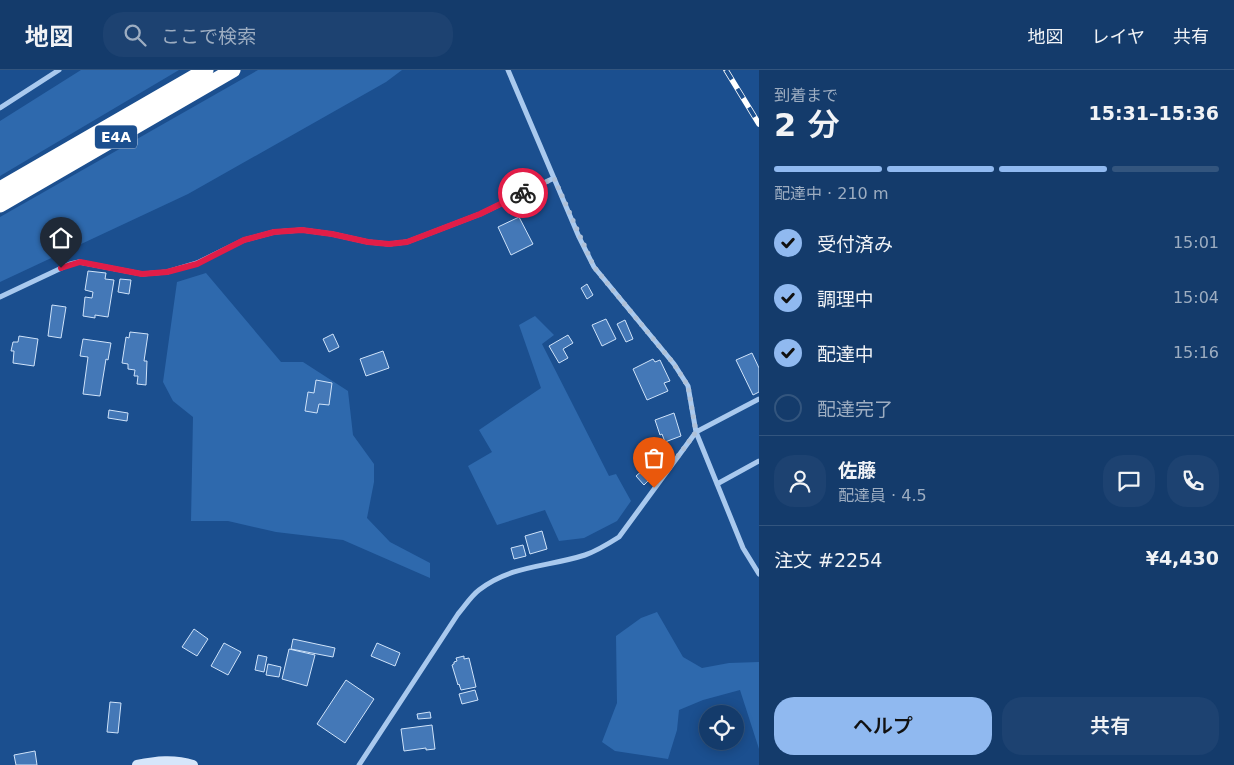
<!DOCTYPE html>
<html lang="ja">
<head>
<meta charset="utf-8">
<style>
  :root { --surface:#143b6b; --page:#1d4271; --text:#f1f3f6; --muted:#9dadc1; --line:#33557e; --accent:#90b9f0 }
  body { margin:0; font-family:"DejaVu Sans","Noto Sans JP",sans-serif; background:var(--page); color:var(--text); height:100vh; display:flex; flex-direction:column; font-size:19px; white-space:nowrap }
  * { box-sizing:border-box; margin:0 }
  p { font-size:16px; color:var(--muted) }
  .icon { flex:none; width:28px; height:28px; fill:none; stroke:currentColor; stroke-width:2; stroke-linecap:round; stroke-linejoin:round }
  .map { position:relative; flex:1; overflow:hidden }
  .details { display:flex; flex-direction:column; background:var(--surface); width:475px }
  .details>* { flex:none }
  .controls { position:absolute; left:699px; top:635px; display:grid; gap:10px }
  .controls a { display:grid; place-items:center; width:45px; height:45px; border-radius:50%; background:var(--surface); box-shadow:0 2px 12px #0003,0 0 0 1px var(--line); font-size:25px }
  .pin { position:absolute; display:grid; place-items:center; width:42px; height:42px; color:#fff; margin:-51px -21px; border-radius:50% 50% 50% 0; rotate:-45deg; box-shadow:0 0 5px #0007 }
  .pin .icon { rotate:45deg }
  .courier { position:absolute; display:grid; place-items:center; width:50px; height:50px; margin:-25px; border:4px solid #e11d48; border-radius:50%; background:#fff; color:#222; box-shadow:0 1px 6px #0007 }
  .overview em { font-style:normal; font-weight:600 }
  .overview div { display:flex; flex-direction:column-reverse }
  .overview { display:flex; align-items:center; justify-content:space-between; height:85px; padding:0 15px }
  h1 { font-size:32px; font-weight:600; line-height:38px }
  .bar { display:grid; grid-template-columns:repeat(4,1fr); gap:8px 5px; align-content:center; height:60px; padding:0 15px }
  .bar i { height:6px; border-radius:4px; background:var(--line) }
  .bar .current { background:var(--accent) }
  .bar p { grid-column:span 4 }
  .line { display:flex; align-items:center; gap:12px; padding:0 15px; border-top:1px solid var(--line) }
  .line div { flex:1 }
  .round { display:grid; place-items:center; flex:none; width:52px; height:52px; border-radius:20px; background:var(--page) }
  ol { padding:0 15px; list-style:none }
  li { display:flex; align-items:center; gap:15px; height:55px }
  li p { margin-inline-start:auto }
  li .icon { padding:5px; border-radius:50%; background:var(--accent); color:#111; stroke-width:4 }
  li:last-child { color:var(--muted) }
  li i { width:28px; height:28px; border:2px solid var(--line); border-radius:50% }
  .action { display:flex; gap:10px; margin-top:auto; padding:10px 15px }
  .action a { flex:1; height:58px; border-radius:20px; background:var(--accent); color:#111; font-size:20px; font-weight:600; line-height:58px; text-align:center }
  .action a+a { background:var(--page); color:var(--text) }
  header { display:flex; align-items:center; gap:30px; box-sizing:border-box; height:70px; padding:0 25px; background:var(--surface); border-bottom:1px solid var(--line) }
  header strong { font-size:24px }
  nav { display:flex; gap:28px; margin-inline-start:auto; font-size:18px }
  .search { width:350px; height:45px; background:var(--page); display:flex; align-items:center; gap:12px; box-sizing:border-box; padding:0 18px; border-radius:20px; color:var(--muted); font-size:19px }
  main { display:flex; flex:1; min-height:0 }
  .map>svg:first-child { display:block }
</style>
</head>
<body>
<header>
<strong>地図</strong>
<div class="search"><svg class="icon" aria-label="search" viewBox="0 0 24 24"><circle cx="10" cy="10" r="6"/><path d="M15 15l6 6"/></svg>ここで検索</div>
<nav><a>地図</a><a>レイヤ</a><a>共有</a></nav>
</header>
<main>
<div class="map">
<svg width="759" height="695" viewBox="0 0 759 695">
  <rect width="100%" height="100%" fill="#1b4f8f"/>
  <path fill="#2e69ad" d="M 81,0 L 179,0 L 0,106 L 0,51 Z
    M 258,0 L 402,0 L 386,12 L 188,124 L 0,212 L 0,147 Z
    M 206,203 L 281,292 L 303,292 L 348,321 L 353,365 L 374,394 L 374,412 L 367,448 L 390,472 L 430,493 L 430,508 L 343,470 L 276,462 L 228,451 L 191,451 L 193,347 L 173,331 L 163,312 L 177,212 Z
    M 535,246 L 554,265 L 542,274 L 609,406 L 616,404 L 631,431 L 617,451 L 584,468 L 559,471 L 545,440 L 497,455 L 468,396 L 492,382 L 479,360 L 541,318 L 519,255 Z
    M 657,542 L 683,587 L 702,598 L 729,593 L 759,592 L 759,679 L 740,620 L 703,630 L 679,640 L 677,660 L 668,689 L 615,681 L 602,672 L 617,633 L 616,566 L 641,548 Z"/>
  <path fill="#4478b7" stroke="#cfe3fa" d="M 519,147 L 533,174 L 511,185 L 498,157 Z
    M 88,201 L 106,203 L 105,209 L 114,210 L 108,247 L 95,245 L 95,248 L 83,246 L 85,227 L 92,228 L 93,222 L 85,220 Z
    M 120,209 L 131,210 L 129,224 L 118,222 Z
    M 587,214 L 593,225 L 587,229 L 581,218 Z
    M 52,235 L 66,237 L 61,268 L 48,266 Z
    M 606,249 L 616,269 L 602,276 L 592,255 Z
    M 625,250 L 633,269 L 626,272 L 617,254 Z
    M 130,262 L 148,264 L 144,291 L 147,291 L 146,315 L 137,314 L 138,306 L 134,306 L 135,300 L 128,299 L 128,294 L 122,293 L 126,267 L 129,268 Z
    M 333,264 L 339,277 L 329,282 L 323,269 Z
    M 568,265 L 573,273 L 563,279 L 568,288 L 559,293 L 549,276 Z
    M 19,266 L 38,269 L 34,296 L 13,293 L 14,281 L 11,281 L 13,272 L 18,272 Z
    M 83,269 L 111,273 L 108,290 L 106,289 L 100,326 L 83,324 L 88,287 L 80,286 Z
    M 383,281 L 389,298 L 366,306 L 360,289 Z
    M 752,283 L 759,298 L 759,322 L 753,325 L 736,290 Z
    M 653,289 L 655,292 L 660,290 L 670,311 L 664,313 L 668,321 L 647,330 L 633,299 Z
    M 316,310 L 332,313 L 329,335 L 319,334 L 317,343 L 305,341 L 308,322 L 314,323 Z
    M 109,340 L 128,343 L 127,351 L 108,348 Z
    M 674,343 L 681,366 L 665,372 L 662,364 L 660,365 L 655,350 Z
    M 654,388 L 661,397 L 655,402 L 648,393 Z
    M 644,399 L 651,408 L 644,415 L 636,406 Z
    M 542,461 L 547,479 L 530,484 L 525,466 Z
    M 523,475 L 526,486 L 514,489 L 511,478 Z
    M 194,559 L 208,569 L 197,586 L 182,577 Z
    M 293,569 L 335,578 L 333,587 L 291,579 Z
    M 224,573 L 241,582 L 228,605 L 211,596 Z
    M 377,573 L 400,583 L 395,596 L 371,586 Z
    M 289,579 L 315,585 L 307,616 L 282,609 Z
    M 258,585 L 267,587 L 264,602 L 255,600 Z
    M 464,586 L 464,589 L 469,588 L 476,617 L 461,620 L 459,614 L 458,615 L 452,595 L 454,594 L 454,592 L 457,591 L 456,588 Z
    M 268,594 L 281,597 L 279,607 L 266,605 Z
    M 346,610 L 374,629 L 345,673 L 317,654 Z
    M 475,620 L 478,630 L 462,634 L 459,624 Z
    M 110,632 L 121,633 L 118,663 L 107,662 Z
    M 430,642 L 431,648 L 418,649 L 417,644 Z
    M 432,655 L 435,679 L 426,680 L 426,678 L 404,681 L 401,659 Z
    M 35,681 L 37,695 L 16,695 L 14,685 Z"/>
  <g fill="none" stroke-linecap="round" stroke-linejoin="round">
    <path stroke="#a9c9ee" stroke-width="5" d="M 508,0 L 579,167 L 594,197 L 674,294 L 688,316 L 696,362 L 743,478 L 759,504
      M 0,38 L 59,0
      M 0,227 L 70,194 L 79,192 L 142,204 L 167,202 L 197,193 L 244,170 L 274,162 L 302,160 L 332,164 L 368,172 L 389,174 L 407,172 L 480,144 L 554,108
      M 717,414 L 759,391
      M 359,695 L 458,544 C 465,536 471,526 479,520 C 511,495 548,497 585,485 C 597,481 608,474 619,467 L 696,362 L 759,329"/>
    <path stroke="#d6e6fa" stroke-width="10" d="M 137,695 C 156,691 174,689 193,695"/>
    <path stroke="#fff" stroke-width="15" d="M 0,119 L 206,0
      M 0,135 L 233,0"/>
    <g stroke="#fff" stroke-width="5.5">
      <path id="rail" d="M 726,0 L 759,54"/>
    </g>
    <use href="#rail" stroke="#1b4f8f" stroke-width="4" stroke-dasharray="11" stroke-linecap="butt"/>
  </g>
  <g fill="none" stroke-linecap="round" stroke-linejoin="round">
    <path stroke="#afc1d8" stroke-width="5" stroke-dasharray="0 9" d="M 523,123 L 554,108 L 594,197 L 674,294 L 688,316 L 696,362 L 654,418"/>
    <path stroke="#e11d48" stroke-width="6" d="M 61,198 L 80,192 L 142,204 L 167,202 L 197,194 L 244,170 L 274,162 L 302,160 L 332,164 L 368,172 L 389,174 L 407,172 L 480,144 L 523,123"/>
  </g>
  <g text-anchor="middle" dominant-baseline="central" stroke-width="4.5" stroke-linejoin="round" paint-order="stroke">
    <rect fill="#1b4f8f" stroke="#bbcadd" stroke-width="1" x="95" y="55.5" width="42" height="23" rx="4"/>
    <g font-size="14" font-weight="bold" fill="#fff">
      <text x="116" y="67">E4A</text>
    </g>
  </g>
</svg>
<div class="controls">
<a><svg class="icon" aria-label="locate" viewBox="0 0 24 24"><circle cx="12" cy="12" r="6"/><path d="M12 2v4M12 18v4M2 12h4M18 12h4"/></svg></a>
</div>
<div class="pin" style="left:654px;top:418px;background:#ea580c"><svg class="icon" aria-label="bag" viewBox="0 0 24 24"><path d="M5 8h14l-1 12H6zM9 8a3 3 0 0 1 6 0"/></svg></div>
<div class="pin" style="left:61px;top:198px;background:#1f2937"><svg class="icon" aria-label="home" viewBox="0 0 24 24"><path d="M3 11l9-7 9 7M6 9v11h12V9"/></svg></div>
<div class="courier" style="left:523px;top:123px"><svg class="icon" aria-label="bike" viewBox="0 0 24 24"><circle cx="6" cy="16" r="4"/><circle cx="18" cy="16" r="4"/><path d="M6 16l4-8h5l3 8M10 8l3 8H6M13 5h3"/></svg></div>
</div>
<section class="details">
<div class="overview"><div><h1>2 分</h1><p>到着まで</p></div><em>15:31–15:36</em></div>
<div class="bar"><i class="current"></i><i class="current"></i><i class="current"></i><i></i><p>配達中 · 210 m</p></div>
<ol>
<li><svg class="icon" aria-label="check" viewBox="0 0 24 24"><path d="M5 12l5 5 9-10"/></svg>受付済み<p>15:01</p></li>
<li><svg class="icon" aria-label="check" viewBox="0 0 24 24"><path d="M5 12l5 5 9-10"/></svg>調理中<p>15:04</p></li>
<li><svg class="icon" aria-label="check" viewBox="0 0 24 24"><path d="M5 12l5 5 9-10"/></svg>配達中<p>15:16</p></li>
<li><i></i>配達完了</li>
</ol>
<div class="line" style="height:90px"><a class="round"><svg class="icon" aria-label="person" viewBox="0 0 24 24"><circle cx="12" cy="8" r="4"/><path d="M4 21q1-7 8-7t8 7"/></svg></a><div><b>佐藤</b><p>配達員 · 4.5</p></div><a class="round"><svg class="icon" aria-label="chat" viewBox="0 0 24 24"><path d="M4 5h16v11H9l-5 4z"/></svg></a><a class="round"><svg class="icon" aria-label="phone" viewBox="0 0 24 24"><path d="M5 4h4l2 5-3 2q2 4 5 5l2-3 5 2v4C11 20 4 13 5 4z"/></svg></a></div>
<div class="line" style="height:65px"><div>注文 #2254</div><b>¥4,430</b></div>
<div class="action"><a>ヘルプ</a><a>共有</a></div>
</section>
</main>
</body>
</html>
